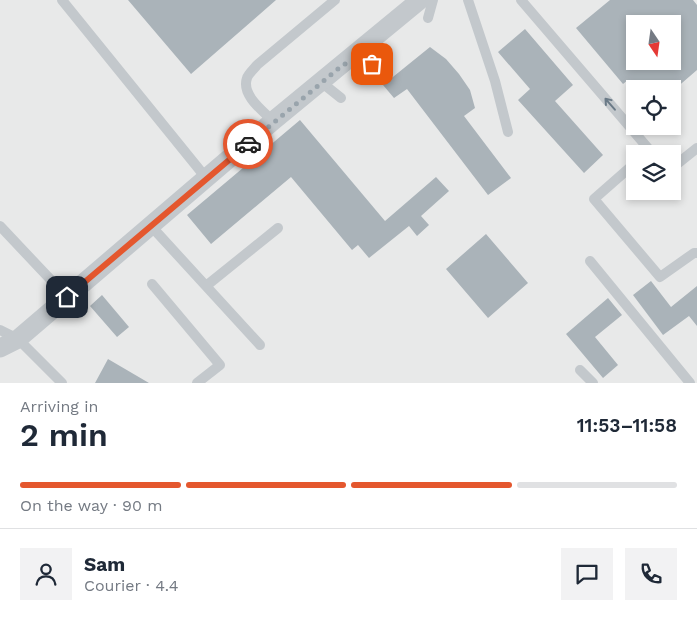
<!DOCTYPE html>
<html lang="en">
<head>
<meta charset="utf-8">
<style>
  :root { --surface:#fff; --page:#f2f2f3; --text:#1f2937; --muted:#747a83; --line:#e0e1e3; --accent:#e4572e }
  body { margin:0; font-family:"Work Sans",sans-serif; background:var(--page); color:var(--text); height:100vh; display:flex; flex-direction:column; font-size:19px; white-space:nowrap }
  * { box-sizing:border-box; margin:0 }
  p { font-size:16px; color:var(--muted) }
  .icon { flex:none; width:28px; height:28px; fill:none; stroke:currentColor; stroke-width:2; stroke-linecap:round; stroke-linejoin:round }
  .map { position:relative; height:383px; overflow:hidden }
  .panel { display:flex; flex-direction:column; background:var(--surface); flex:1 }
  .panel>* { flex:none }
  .needle { width:32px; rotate:167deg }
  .fabs { position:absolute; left:626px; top:15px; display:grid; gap:10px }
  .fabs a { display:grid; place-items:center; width:55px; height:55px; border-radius:0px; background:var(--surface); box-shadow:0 2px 8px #0003; font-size:25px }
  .pin { position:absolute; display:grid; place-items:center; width:42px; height:42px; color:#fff; margin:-21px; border-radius:10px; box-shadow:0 2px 8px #0006 }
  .courier { position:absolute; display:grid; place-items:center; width:50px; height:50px; margin:-25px; border:4px solid #e4572e; border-radius:50%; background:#fff; color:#222; box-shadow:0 1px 6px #0007 }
  .headline em { font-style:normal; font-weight:600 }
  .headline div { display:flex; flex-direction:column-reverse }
  .headline { display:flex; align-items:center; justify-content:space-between; height:85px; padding:0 20px }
  h1 { font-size:32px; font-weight:600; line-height:38px }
  .bar { display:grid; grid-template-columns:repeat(4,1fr); gap:8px 5px; align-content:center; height:60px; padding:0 20px }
  .bar i { height:6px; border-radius:4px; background:var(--line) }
  .bar .current { background:var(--accent) }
  .bar p { grid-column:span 4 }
  .line { display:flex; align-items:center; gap:12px; padding:0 20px; border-top:1px solid var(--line) }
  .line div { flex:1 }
  .round { display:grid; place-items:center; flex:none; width:52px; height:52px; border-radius:0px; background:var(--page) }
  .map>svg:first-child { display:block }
</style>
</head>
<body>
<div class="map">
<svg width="697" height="383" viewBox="0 0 697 383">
  <rect width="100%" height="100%" fill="#fafaf8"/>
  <path fill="#e8e9e9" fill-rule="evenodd" d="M 0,0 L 697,0 L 697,383 L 0,383 ZM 635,24 L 672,24 L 672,61 L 635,61 ZM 635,89 L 672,89 L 672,126 L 635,126 ZM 635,154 L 672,154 L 672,191 L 635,191 Z"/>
  <path fill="#aab3b9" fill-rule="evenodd" d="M 128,0 L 276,0 L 191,74 Z
    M 610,0 L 693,0 L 697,5 L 697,70 L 675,89 L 635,89 L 628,80 L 623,84 L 576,28 ZM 635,24 L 672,24 L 672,61 L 635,61 Z
    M 525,29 L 573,85 L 555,101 L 603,155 L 584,173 L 518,100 L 530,89 L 498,52 Z
    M 430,47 L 446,59 L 459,74 L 470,90 L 475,108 L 464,116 L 511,178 L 488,195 L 407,89 L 394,98 L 383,85 Z
    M 300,120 L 385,221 L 436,177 L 449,191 L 421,216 L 429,225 L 417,236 L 409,226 L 369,258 L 358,245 L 352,250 L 291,177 L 211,244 L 187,215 Z
    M 486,234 L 528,283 L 488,318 L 446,269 Z
    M 651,281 L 671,307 L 697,286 L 697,326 L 689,316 L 663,335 L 633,295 Z
    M 102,295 L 129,327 L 117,337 L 90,306 Z
    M 608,298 L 622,315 L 595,337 L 618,365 L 603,378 L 566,334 Z
    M 108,359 L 149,383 L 95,383 Z"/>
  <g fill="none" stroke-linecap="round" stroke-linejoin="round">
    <path stroke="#c3c8cc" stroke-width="10" d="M 62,0 L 207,179
      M 468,0 L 495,81 L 508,132
      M 521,0 L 653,154
      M 428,18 L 433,0
      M 346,64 L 372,64
      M 321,82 L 341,98
      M 273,121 C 263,111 241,95 247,78 C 248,74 254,69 257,65 L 335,0
      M 672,162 L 677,164 L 697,148
      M 635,163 L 594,199 L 660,277 L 694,253 L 697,253
      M 0,226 L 67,297
      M 151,226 L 260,345
      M 590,261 L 690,383
      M 152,284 L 220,365 L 197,383
      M 206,286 L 278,228
      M 0,330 L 18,339 L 62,383
      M 580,370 L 593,383"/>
    <path stroke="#c3c8cc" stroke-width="19" d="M 0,348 L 18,339 L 273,121 L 420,0"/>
  </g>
  <defs><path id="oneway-shaft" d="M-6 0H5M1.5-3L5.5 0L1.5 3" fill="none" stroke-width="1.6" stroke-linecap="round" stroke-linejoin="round" transform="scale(1.25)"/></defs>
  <use stroke="#6a7a87" href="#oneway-shaft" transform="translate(610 104) rotate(-131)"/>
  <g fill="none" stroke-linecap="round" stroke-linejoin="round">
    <path stroke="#99a4ac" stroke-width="5" stroke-dasharray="0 9" d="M 248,144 L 344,64 L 372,64"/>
    <path stroke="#e4572e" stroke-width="6" d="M 67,297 L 248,144"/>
  </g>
</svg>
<div class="fabs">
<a><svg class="needle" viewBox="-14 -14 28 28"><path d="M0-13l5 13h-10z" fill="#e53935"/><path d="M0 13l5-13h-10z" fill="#747a83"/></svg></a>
<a><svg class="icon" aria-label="locate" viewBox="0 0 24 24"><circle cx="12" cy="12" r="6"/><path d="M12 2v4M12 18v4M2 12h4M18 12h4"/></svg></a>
<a><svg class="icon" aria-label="layers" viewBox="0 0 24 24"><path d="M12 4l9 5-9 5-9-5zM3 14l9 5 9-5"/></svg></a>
</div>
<div class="pin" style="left:372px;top:64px;background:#ea580c"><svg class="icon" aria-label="bag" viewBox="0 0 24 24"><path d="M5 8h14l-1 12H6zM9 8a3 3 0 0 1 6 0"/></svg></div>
<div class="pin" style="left:67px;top:297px;background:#1f2937"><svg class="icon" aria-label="home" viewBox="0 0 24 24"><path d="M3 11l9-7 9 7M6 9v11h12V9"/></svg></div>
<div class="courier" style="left:248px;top:144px"><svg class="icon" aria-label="car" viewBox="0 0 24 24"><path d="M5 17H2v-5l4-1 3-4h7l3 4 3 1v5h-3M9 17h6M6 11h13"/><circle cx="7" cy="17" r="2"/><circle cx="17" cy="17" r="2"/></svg></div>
</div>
<section class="panel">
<div class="headline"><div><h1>2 min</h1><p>Arriving in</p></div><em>11:53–11:58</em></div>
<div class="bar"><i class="current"></i><i class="current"></i><i class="current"></i><i></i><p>On the way · 90 m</p></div>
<div class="line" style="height:90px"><a class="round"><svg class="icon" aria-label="person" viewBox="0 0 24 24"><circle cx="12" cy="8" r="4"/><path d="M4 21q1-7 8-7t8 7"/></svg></a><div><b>Sam</b><p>Courier · 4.4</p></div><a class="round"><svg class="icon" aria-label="chat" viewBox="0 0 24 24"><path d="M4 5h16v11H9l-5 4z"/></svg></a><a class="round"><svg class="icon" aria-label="phone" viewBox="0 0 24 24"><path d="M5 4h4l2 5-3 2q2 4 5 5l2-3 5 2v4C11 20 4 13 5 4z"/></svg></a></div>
</section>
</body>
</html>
